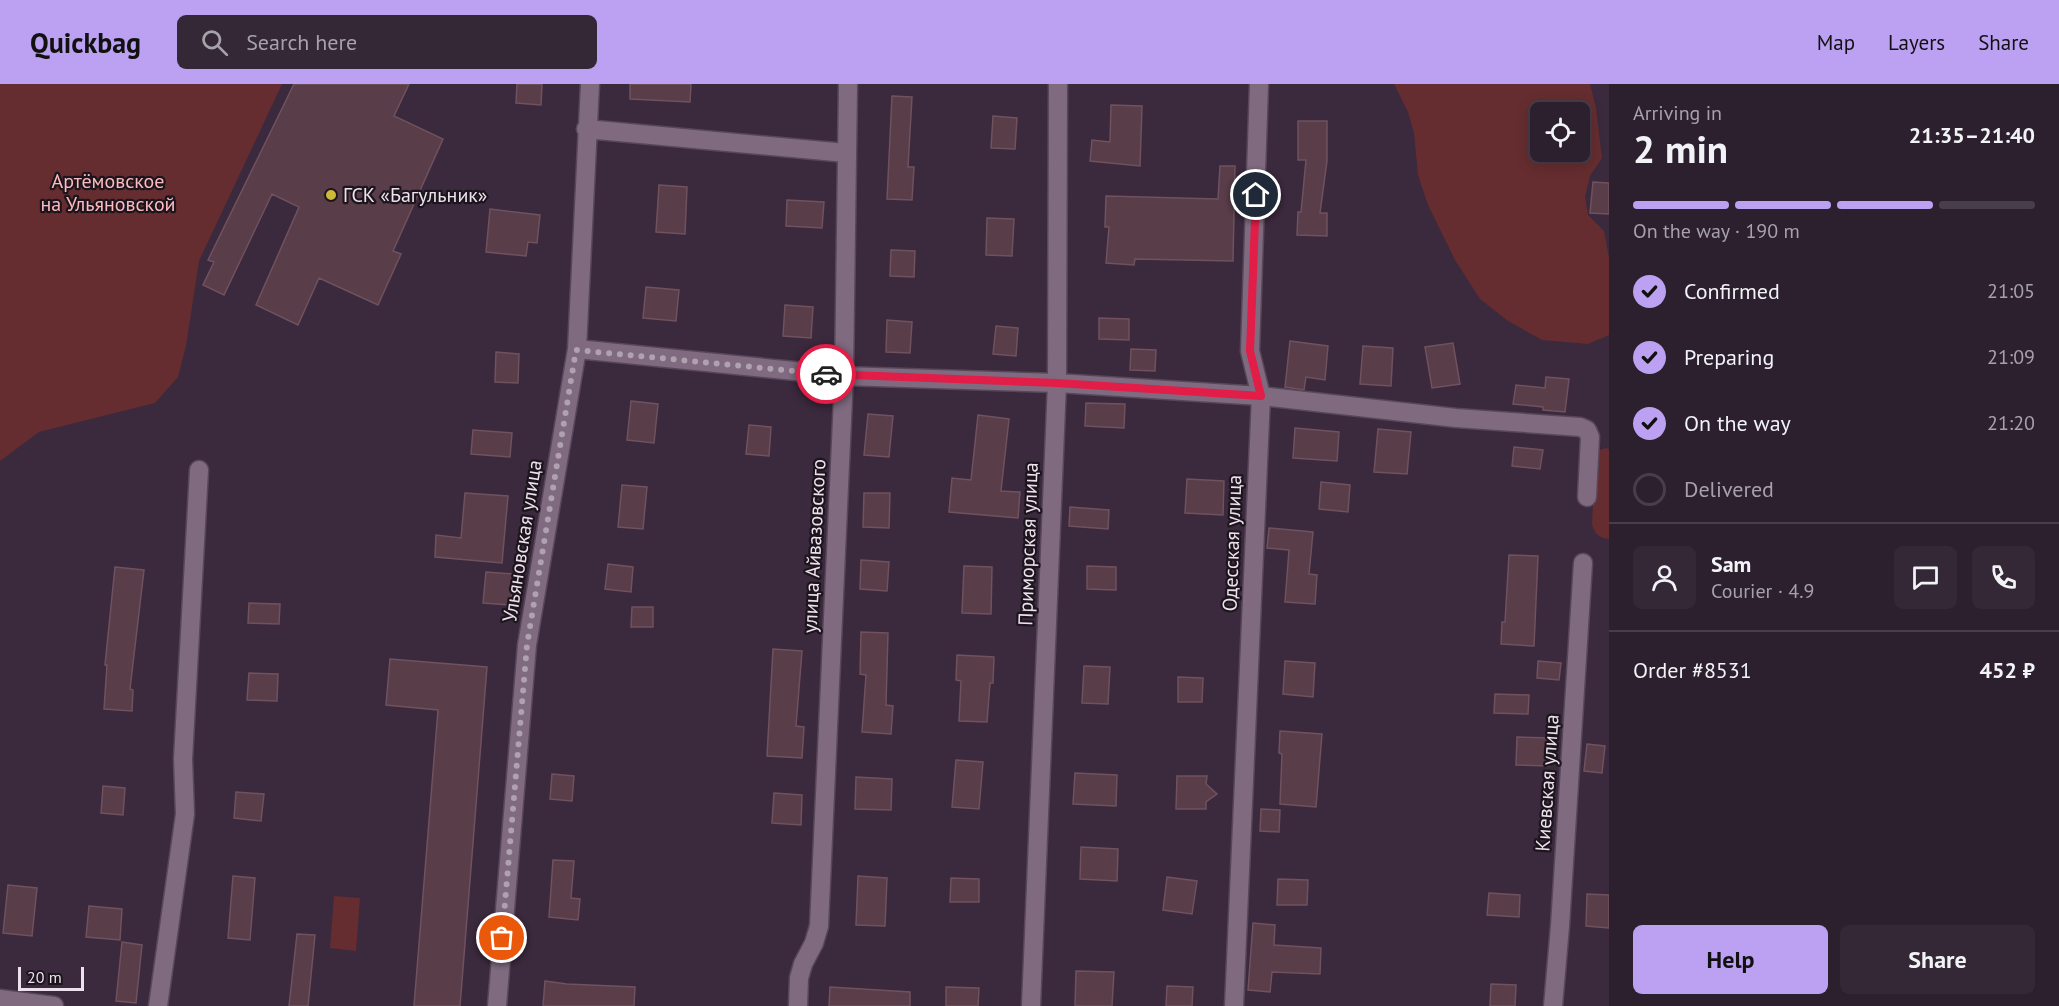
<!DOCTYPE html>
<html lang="en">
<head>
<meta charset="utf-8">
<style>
  :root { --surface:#2c1f2e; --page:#342736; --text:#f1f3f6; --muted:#a6a2aa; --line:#483d4a; --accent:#bca0f2 }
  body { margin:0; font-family:"PT Sans",sans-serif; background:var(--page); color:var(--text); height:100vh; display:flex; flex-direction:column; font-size:22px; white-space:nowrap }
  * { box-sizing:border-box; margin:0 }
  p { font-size:20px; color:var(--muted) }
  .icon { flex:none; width:33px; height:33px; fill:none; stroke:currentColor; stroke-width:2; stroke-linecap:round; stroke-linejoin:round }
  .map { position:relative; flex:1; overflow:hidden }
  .sheet { display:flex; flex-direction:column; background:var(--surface); width:450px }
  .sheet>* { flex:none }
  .tools { position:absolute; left:1530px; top:18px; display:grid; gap:12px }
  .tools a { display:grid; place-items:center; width:60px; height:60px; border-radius:9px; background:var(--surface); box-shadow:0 3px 15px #0003,0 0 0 2px var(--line); font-size:30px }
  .scale { position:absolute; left:18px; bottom:15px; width:66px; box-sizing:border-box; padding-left:6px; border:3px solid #ede1ed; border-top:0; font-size:16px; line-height:21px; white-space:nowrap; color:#ede1ed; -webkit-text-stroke:4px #1d151e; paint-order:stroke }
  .pin { position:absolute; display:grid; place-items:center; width:51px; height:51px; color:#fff; margin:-26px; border:3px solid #fff; border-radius:50%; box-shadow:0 2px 6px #0007 }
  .courier { position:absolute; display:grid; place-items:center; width:60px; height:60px; margin:-30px; border:4px solid #e11d48; border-radius:50%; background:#fff; color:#222; box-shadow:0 2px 8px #0007 }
  .summary em { font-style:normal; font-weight:700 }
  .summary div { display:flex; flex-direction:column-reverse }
  .summary { display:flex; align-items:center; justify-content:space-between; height:102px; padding:0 24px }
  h1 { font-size:39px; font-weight:700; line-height:45px }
  .bar { display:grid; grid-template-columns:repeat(4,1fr); gap:9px 6px; align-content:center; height:72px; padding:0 24px }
  .bar i { height:8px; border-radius:4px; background:var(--line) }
  .bar .on { background:var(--accent) }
  .bar p { grid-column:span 4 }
  .line { display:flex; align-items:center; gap:15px; padding:0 24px; border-top:2px solid var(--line) }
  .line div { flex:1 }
  .round { display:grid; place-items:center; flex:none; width:63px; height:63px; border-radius:9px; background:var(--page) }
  ol { padding:0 24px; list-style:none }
  li { display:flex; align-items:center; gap:18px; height:66px }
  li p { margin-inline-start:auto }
  li .icon { padding:6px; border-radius:50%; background:var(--accent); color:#111; stroke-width:4 }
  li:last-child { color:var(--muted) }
  li i { width:33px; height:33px; border:3px solid var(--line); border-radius:50% }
  .primary-button { display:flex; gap:12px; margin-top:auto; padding:12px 24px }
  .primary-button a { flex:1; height:69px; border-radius:9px; background:var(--accent); color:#111; font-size:24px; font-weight:700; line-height:69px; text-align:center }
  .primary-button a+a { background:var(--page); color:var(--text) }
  header { display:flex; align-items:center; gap:36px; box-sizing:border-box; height:84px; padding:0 30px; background:var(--accent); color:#111 }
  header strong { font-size:28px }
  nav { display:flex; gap:33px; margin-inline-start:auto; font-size:21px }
  .search { width:420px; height:54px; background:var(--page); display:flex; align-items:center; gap:15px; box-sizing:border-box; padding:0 21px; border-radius:9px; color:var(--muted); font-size:22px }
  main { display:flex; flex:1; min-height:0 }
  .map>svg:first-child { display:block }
</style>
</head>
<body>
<header>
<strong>Quickbag</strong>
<div class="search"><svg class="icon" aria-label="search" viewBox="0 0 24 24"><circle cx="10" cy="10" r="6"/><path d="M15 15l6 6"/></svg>Search here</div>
<nav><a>Map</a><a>Layers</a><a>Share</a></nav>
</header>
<main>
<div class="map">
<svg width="1609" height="922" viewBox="0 0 1609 922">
  <rect width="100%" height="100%" fill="#3b293d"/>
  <path fill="#652d30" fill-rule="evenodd" d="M 0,0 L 282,0 L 199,177 L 186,262 L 178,293 L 155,319 L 39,348 L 0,377 Z
    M 1394,0 L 1590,0 L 1596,24 L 1602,74 L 1590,92 L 1585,113 L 1588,131 L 1604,147 L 1609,174 L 1609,251 L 1588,260 L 1542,256 L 1508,237 L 1480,215 L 1455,176 L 1428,121 L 1418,91 L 1414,49 L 1408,28 ZM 1540,28 L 1580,28 L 1580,68 L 1540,68 Z
    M 1606,364 L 1609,365 L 1609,455 C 1599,454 1594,449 1592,440 L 1596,367 Z
    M 334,812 L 360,814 L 356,867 L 330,864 Z"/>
  <path fill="#593d49" stroke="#6f525e" stroke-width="1.5" d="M 294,0 L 409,0 L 394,32 L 443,55 L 393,167 L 401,170 L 378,221 L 319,194 L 298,241 L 256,221 L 299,123 L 272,110 L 224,211 L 203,201 L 214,178 L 208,176 Z
    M 517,0 L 542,0 L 541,21 L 516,19 Z
    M 630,0 L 691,0 L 690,18 L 630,15 Z
    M 892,12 L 912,13 L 908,83 L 914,83 L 912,116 L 887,115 Z
    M 1111,21 L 1142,22 L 1140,82 L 1090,77 L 1092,56 L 1110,58 Z
    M 993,32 L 1017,34 L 1015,65 L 991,64 Z
    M 1298,37 L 1327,37 L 1327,77 L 1320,129 L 1327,129 L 1327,152 L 1297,151 L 1298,128 L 1301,128 L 1306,76 L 1298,76 Z
    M 1220,82 L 1235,82 L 1233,177 L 1135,175 L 1134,181 L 1106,179 L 1109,143 L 1105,143 L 1106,112 L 1218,115 Z
    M 1593,98 L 1609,99 L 1609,130 L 1590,129 Z
    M 659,101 L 687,103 L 685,150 L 656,148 Z
    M 787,116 L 824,118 L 822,144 L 786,142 Z
    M 490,125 L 540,131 L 537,159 L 528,158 L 526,172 L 486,168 Z
    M 987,134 L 1014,135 L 1012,172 L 986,171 Z
    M 891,166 L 915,167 L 914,193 L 890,192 Z
    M 646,203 L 679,206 L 676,237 L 643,234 Z
    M 785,221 L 813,223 L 811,254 L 783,252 Z
    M 1099,234 L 1129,235 L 1129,256 L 1099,255 Z
    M 887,236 L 912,238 L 910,269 L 886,268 Z
    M 996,242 L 1018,244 L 1016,272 L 993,270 Z
    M 1290,257 L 1328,262 L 1325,296 L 1306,293 L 1304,306 L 1285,303 Z
    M 1453,259 L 1460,300 L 1432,304 L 1425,263 Z
    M 1363,262 L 1393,264 L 1391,302 L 1360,300 Z
    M 1131,265 L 1156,266 L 1155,287 L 1130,286 Z
    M 496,268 L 519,270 L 518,299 L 495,298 Z
    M 1546,293 L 1569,295 L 1565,328 L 1543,326 L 1543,323 L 1513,320 L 1516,301 L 1545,304 Z
    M 631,317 L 658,320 L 654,359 L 627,356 Z
    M 1086,319 L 1125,320 L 1124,344 L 1085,342 Z
    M 868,330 L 893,332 L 889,373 L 864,371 Z
    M 978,331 L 1009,335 L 1001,407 L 1020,408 L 1018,434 L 949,428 L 952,394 L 971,396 Z
    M 749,341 L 771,343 L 769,372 L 746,370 Z
    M 1295,344 L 1339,348 L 1337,377 L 1293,374 Z
    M 1378,345 L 1411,348 L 1407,390 L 1374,388 Z
    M 473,346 L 512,349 L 510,373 L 471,370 Z
    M 1514,363 L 1543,366 L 1540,385 L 1512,382 Z
    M 1187,395 L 1224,397 L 1223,431 L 1185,429 Z
    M 1321,398 L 1350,401 L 1348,428 L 1319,425 Z
    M 622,401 L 647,403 L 643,445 L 618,443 Z
    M 465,409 L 508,412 L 502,479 L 435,473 L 436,451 L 461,454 Z
    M 864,409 L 890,409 L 889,444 L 863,443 Z
    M 1070,423 L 1109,426 L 1108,445 L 1069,442 Z
    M 1269,444 L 1313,448 L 1309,490 L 1317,491 L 1315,520 L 1285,518 L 1289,466 L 1267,464 Z
    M 1509,471 L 1538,472 L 1534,562 L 1501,560 L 1502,538 L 1505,538 Z
    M 861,476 L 889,478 L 887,507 L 860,505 Z
    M 608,480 L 633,483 L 631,508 L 605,505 Z
    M 964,482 L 992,483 L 991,530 L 962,529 Z
    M 1087,482 L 1116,483 L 1116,506 L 1087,505 Z
    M 115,483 L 144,486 L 130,605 L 133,606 L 132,627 L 104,625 L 107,581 L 105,581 Z
    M 486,488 L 514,490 L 511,521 L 483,519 Z
    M 249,519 L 280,520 L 279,540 L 248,539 Z
    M 632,523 L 653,523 L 653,543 L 631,543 Z
    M 861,548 L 888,549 L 886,621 L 893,622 L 891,650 L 862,648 L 866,591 L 860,590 Z
    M 773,565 L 802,567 L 796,642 L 804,643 L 802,674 L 767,672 Z
    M 957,571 L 994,573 L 993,599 L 990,599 L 987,638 L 959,637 L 961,597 L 956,596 Z
    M 390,575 L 487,583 L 460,922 L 414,922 L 438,626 L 386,621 Z
    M 1285,577 L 1315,579 L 1313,613 L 1283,610 Z
    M 1538,577 L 1561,579 L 1559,596 L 1537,594 Z
    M 1084,582 L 1110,583 L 1108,620 L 1082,619 Z
    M 249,589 L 278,590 L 277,617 L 247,616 Z
    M 1178,593 L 1203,594 L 1202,618 L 1178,618 Z
    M 1495,610 L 1529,611 L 1528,630 L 1494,629 Z
    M 1280,647 L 1322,650 L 1316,723 L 1280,720 L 1282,670 L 1279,669 Z
    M 1517,653 L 1550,654 L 1549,682 L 1516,681 Z
    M 1587,660 L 1605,662 L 1602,689 L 1584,687 Z
    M 956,676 L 983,678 L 979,725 L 952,723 Z
    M 1075,689 L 1117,691 L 1116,722 L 1073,720 Z
    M 552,690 L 574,692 L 572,717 L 550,715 Z
    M 1177,692 L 1207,692 L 1206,700 L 1217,710 L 1206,718 L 1206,725 L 1176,725 Z
    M 856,693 L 892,695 L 891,726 L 855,725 Z
    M 103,702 L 125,704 L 123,731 L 101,729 Z
    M 236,708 L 264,710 L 261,737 L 234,734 Z
    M 774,709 L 802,711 L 801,741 L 772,739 Z
    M 1261,725 L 1280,726 L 1279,748 L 1260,747 Z
    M 1081,763 L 1118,765 L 1117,797 L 1080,795 Z
    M 553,776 L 574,777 L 571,814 L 580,815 L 578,836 L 549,833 Z
    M 233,792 L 255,794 L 250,856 L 228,854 Z
    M 858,792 L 887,794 L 885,842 L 856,841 Z
    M 1167,793 L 1197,797 L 1192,830 L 1163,826 Z
    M 951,794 L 979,795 L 979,818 L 950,818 Z
    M 1278,795 L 1308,796 L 1307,821 L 1277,821 Z
    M 8,801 L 37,804 L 32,852 L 3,849 Z
    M 1489,809 L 1520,811 L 1519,833 L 1487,831 Z
    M 1587,810 L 1609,811 L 1609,844 L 1586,842 Z
    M 89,822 L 122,825 L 120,856 L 86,853 Z
    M 1253,839 L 1275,841 L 1274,861 L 1321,864 L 1320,890 L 1272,888 L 1270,908 L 1248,906 Z
    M 297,850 L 315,851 L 308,922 L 289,922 Z
    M 122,858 L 142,861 L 136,919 L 116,917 Z
    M 1076,887 L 1114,888 L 1112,922 L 1075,922 Z
    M 545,897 L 567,900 L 635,903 L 634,922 L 543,922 Z
    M 1491,900 L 1516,901 L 1515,922 L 1490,922 Z
    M 1167,902 L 1193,903 L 1192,922 L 1166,922 Z
    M 830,903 L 910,908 L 910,922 L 829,922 Z
    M 946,903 L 979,904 L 978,922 L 946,922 Z"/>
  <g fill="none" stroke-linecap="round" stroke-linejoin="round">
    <g stroke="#574758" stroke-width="21">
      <path id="street" d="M 586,45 L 846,69
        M 577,265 L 844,292 L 1057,299 L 1261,312 L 1456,334 L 1580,343 L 1587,346 L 1590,353 L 1587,413
        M 0,915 L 54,922
        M 158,922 L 185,730 L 183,675 L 199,386
        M 497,922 L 527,561 L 577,265 L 590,0
        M 798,922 L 799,894 L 803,880 L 814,859 L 819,842 L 844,292 L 848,0
        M 1031,922 L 1057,299 L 1058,0
        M 1234,922 L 1261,312 L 1250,267 L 1259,0
        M 1553,922 L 1560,842 L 1583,479"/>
    </g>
    <use href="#street" stroke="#7f6a80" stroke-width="18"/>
  </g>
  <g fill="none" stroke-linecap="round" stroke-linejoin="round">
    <path stroke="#afa1af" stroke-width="6" stroke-dasharray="0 10.8" d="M 502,854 L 527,561 L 576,266 L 826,290"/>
    <path stroke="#e11d48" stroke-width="8" d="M 826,290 L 1057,299 L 1261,312 L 1250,267 L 1256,111"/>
  </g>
  <circle fill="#ceb837" stroke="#1d151e" stroke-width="2" cx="331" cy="111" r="6"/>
  <g text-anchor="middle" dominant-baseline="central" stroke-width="4.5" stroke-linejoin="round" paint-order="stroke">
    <g font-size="20" fill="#fdbbbc" stroke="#1d151e">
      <text x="108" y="97">Артёмовское<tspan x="108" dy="23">на Ульяновской</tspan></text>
    </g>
    <g font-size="20" fill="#ede1ed" stroke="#1d151e" text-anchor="start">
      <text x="343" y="111">ГСК «Багульник»</text>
    </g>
    <g font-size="20" fill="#ede1ed" stroke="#1d151e">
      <text transform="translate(522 457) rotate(-81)">Ульяновская улица</text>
      <text transform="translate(1232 459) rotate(-88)">Одесская улица</text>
      <text transform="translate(1028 460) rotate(-88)">Приморская улица</text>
      <text transform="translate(814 462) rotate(-87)">улица Айвазовского</text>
      <text transform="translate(1547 699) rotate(-86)">Киевская улица</text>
    </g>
  </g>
</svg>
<div class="tools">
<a><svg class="icon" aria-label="locate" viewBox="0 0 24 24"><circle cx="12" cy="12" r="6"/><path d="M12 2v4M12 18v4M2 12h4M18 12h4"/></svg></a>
</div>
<div class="scale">20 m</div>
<div class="pin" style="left:502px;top:854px;background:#ea580c"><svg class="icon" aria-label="bag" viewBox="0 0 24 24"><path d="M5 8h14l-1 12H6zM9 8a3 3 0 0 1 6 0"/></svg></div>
<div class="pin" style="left:1256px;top:111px;background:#1f2937"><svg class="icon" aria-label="home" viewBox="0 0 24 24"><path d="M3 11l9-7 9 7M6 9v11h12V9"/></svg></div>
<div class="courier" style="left:826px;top:290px"><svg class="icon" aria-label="car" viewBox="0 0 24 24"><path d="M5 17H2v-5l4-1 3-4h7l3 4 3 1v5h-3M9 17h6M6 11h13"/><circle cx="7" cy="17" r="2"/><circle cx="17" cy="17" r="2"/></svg></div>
</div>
<section class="sheet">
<div class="summary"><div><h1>2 min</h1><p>Arriving in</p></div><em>21:35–21:40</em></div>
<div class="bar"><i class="on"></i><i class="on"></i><i class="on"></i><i></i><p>On the way · 190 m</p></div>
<ol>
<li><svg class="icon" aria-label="check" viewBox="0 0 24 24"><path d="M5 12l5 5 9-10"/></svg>Confirmed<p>21:05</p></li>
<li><svg class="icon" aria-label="check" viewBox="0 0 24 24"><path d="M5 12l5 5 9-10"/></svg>Preparing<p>21:09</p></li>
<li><svg class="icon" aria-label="check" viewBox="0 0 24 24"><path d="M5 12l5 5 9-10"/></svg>On the way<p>21:20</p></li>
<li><i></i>Delivered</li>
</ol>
<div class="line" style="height:108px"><a class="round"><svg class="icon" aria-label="person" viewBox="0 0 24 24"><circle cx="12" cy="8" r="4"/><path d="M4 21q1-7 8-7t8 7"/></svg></a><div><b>Sam</b><p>Courier · 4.9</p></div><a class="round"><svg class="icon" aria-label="chat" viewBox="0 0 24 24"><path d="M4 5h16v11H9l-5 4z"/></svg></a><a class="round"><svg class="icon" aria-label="phone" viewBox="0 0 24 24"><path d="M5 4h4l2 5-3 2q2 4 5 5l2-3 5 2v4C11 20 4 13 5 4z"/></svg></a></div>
<div class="line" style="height:78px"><div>Order #8531</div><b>452 ₽</b></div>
<div class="primary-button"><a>Help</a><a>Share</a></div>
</section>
</main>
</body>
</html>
